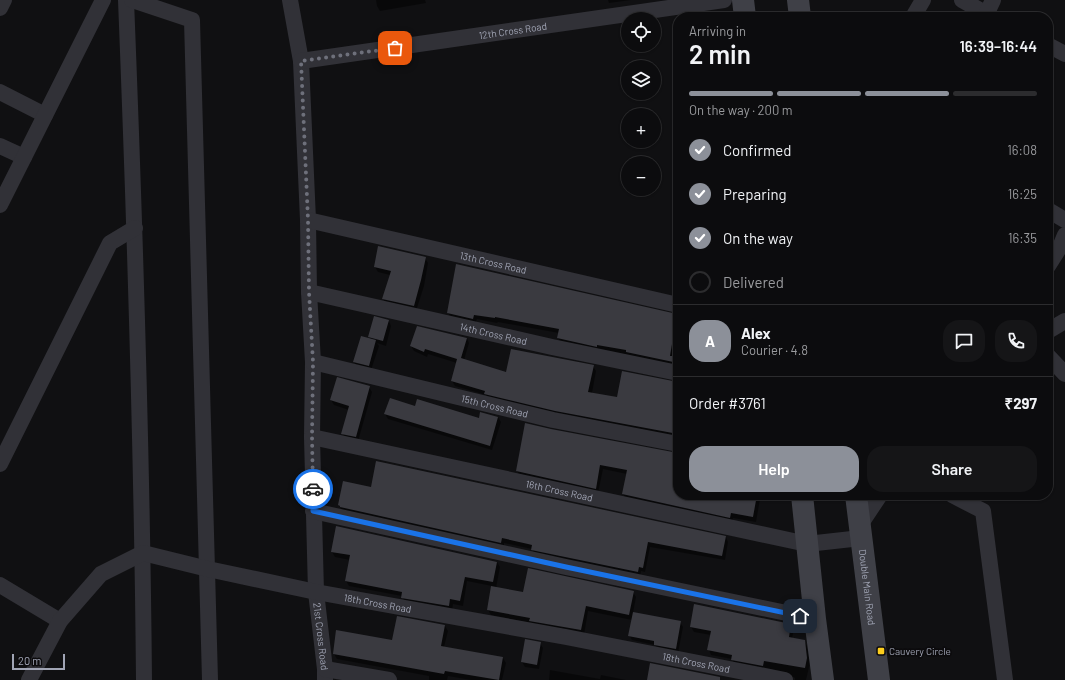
<!DOCTYPE html>
<html lang="en">
<head>
<meta charset="utf-8">
<style>
  :root { --surface:#0c0c0e; --page:#151517; --text:#f1f3f6; --muted:#9a9b9e; --line:#2c2c2e; --accent:#8c9099 }
  body { margin:0; font-family:Barlow,sans-serif; background:var(--page); color:var(--text); height:100vh; display:flex; flex-direction:column; font-size:15px; white-space:nowrap }
  * { box-sizing:border-box; margin:0 }
  p { font-size:13px; color:var(--muted) }
  .icon { flex:none; width:22px; height:22px; fill:none; stroke:currentColor; stroke-width:2; stroke-linecap:round; stroke-linejoin:round }
  .map { position:relative; flex:1; overflow:hidden }
  .drawer { position:absolute; left:673px; top:12px; width:380px; height:488px; display:flex; flex-direction:column; background:var(--surface); border-radius:16px; box-shadow:0 1px 3px #0004,0 0 0 1px var(--line) }
  .drawer>* { flex:none }
  .controls { position:absolute; left:621px; top:12px; display:grid; gap:8px }
  .controls a { display:grid; place-items:center; width:40px; height:40px; border-radius:50%; background:var(--surface); box-shadow:0 1px 3px #0004,0 0 0 1px var(--line); font-size:20px }
  .scale { position:absolute; left:12px; bottom:10px; width:53px; box-sizing:border-box; padding-left:4px; border:2px solid #a0a4b4; border-top:0; font-size:11px; line-height:14px; white-space:nowrap; color:#a0a4b4; -webkit-text-stroke:3px #0c0b0d; paint-order:stroke }
  .pin { position:absolute; display:grid; place-items:center; width:34px; height:34px; color:#fff; margin:-17px; border-radius:8px; box-shadow:0 2px 6px #0006 }
  .courier { position:absolute; display:grid; place-items:center; width:40px; height:40px; margin:-20px; border:3px solid #1a73e8; border-radius:50%; background:#fff; color:#222; box-shadow:0 1px 5px #0007 }
  .summary em { font-style:normal; font-weight:600 }
  .summary div { display:flex; flex-direction:column-reverse }
  .summary { display:flex; align-items:center; justify-content:space-between; height:68px; padding:0 16px }
  h1 { font-size:26px; font-weight:600; line-height:30px }
  .bar { display:grid; grid-template-columns:repeat(4,1fr); gap:6px 4px; align-content:center; height:48px; padding:0 16px }
  .bar i { height:5px; border-radius:3px; background:var(--line) }
  .bar .selected { background:var(--accent) }
  .bar p { grid-column:span 4 }
  .line { display:flex; align-items:center; gap:10px; padding:0 16px; border-top:1px solid var(--line) }
  .line div { flex:1 }
  .round { display:grid; place-items:center; flex:none; width:42px; height:42px; border-radius:16px; background:var(--page) }
  ol { padding:0 16px; list-style:none }
  li { display:flex; align-items:center; gap:12px; height:44px }
  li p { margin-inline-start:auto }
  li .icon { padding:4px; border-radius:50%; background:var(--accent); color:#fff; stroke-width:4 }
  li:last-child { color:var(--muted) }
  li i { width:22px; height:22px; border:2px solid var(--line); border-radius:50% }
  .cta { display:flex; gap:8px; margin-top:auto; padding:8px 16px }
  .cta a { flex:1; height:46px; border-radius:16px; background:var(--accent); color:#fff; font-size:16px; font-weight:600; line-height:46px; text-align:center }
  .cta a+a { background:var(--page); color:var(--text) }
  .map>svg:first-child { display:block }
</style>
</head>
<body>
<div class="map">
<svg width="1065" height="680" viewBox="0 0 1065 680">
  <rect width="100%" height="100%" fill="#101012"/>
  <path fill="#0007" d="M 376,0 L 425,0 L 426,3 L 380,11 L 377,6 Z
    M 608,0 L 631,0 L 609,3 Z
    M 425,258 L 428,263 L 424,286 L 416,311 L 386,304 L 383,299 L 390,275 L 378,272 L 375,267 Z
    M 456,265 L 678,315 L 678,367 L 561,343 L 558,338 L 559,333 L 498,322 L 497,323 L 477,319 L 475,324 L 451,318 L 448,313 Z
    M 389,321 L 391,326 L 386,346 L 377,343 L 379,346 L 371,370 L 357,367 L 354,362 L 371,340 L 369,337 Z
    M 418,327 L 467,338 L 469,343 L 464,360 L 507,373 L 593,366 L 596,371 L 592,393 L 615,398 L 678,383 L 678,438 L 488,398 L 486,395 L 455,386 L 452,381 L 457,363 L 428,354 L 427,357 L 414,351 L 411,346 Z
    M 337,379 L 369,387 L 372,392 L 358,441 L 345,439 L 343,434 L 349,410 L 334,405 L 331,400 Z
    M 385,414 L 480,419 L 498,417 L 501,422 L 492,450 L 388,419 Z
    M 678,454 L 678,495 L 759,495 L 760,499 L 756,522 L 733,518 L 732,522 L 626,499 L 623,494 L 627,474 L 603,469 L 598,493 L 520,476 L 517,471 Z
    M 372,488 L 726,537 L 728,542 L 725,560 L 650,547 L 645,572 L 641,571 L 640,577 L 535,554 L 532,549 L 504,543 L 504,547 L 342,510 L 339,505 Z
    M 332,552 L 497,562 L 500,567 L 496,588 L 524,593 L 633,592 L 636,597 L 633,613 L 680,622 L 683,627 L 678,653 L 658,649 L 655,645 L 632,640 L 629,635 L 632,620 L 588,611 L 584,635 L 533,626 L 531,623 L 491,615 L 488,610 L 492,586 L 467,581 L 463,606 L 453,604 L 452,611 L 405,602 L 402,596 L 349,586 L 346,581 L 350,560 L 335,557 Z
    M 791,625 L 794,630 L 792,638 L 804,640 L 807,646 L 810,663 L 806,680 L 795,680 L 795,678 L 790,675 L 735,665 L 732,659 L 711,655 L 709,650 L 711,635 L 694,632 L 691,627 Z
    M 445,626 L 448,631 L 444,647 L 503,658 L 506,663 L 502,680 L 471,680 L 448,676 L 447,680 L 429,680 L 429,676 L 337,659 L 334,654 L 393,642 Z
    M 540,643 L 543,648 L 539,669 L 525,667 L 522,662 Z
    M 550,670 L 600,679 L 601,675 L 626,680 L 549,680 Z"/>
  <path fill="#3a3a40" d="M 378,246 L 426,257 L 421,280 L 414,306 L 382,299 L 391,271 L 374,267 Z
    M 456,264 L 677,314 L 670,356 L 678,356 L 678,363 L 626,352 L 626,350 L 597,345 L 597,347 L 557,338 L 559,329 L 495,317 L 495,318 L 474,315 L 473,319 L 447,313 Z
    M 374,316 L 389,320 L 383,341 L 368,337 Z
    M 417,326 L 467,338 L 461,358 L 506,372 L 511,349 L 594,365 L 588,392 L 617,397 L 622,371 L 678,382 L 678,434 L 555,411 L 484,394 L 485,391 L 451,381 L 457,359 L 425,349 L 424,352 L 410,346 Z
    M 361,336 L 376,340 L 369,366 L 353,362 Z
    M 337,377 L 370,386 L 356,437 L 341,434 L 349,406 L 330,400 Z
    M 390,398 L 415,406 L 417,399 L 479,418 L 480,412 L 498,417 L 490,446 L 384,414 Z
    M 525,423 L 551,429 L 678,453 L 678,495 L 757,495 L 753,517 L 731,513 L 730,518 L 622,494 L 627,470 L 600,465 L 596,489 L 516,471 Z
    M 376,461 L 726,536 L 722,556 L 648,542 L 643,568 L 639,567 L 638,572 L 531,550 L 532,545 L 528,544 L 502,538 L 501,543 L 340,507 L 340,506 L 338,505 L 343,481 L 371,487 Z
    M 336,526 L 497,562 L 493,582 L 465,577 L 460,601 L 450,599 L 449,606 L 401,598 L 402,592 L 345,581 L 350,555 L 331,552 Z
    M 528,568 L 634,591 L 629,615 L 586,606 L 581,630 L 529,621 L 530,618 L 487,610 L 491,586 L 523,592 Z
    M 694,604 L 791,624 L 789,637 L 805,640 L 807,658 L 805,668 L 764,661 L 763,666 L 731,660 L 732,655 L 707,650 L 711,631 L 690,627 Z
    M 633,612 L 681,621 L 676,649 L 654,645 L 654,641 L 628,636 Z
    M 397,616 L 445,625 L 441,646 L 503,657 L 499,680 L 445,671 L 444,674 L 333,654 L 336,630 L 392,640 Z
    M 525,639 L 541,642 L 537,665 L 521,662 Z
    M 650,663 L 720,677 L 720,680 L 647,680 Z"/>
  <g fill="none" stroke-linecap="round" stroke-linejoin="round">
    <g stroke="#313137" stroke-width="16">
      <path d="M 126,0 C 135,227 142,453 144,680"/>
      <path d="M 132,0 L 192,20 L 210,680"/>
      <path id="s1" d="M 290,0 L 301,61 L 308,220 L 309,292 L 313,362 L 312,437 L 316,592 L 325,669 L 325,680"/>
      <path d="M 962,0 L 992,17"/>
      <path d="M 0,8 L 4,0"/>
      <path d="M 913,17 L 923,0"/>
      <path d="M 985,17 L 993,0"/>
      <path d="M 1048,45 L 1065,54"/>
      <path id="s2" d="M 301,61 L 724,0"/>
      <path d="M 0,92 L 45,115"/>
      <path d="M 0,146 L 24,157"/>
      <path d="M 0,205 L 103,0"/>
      <path d="M 1048,210 L 1065,220"/>
      <path id="s3" d="M 308,220 L 678,305"/>
      <path d="M 1048,266 L 1060,247 L 1065,235"/>
      <path id="s4" d="M 309,292 L 552,347 L 678,373"/>
      <path d="M 1048,331 L 1065,321"/>
      <path d="M 1048,356 L 1065,374"/>
      <path id="s5" d="M 313,362 L 553,420 L 678,444"/>
      <path id="s6" d="M 312,437 L 807,544 L 861,538"/>
      <path d="M 0,464 L 110,243 L 135,228"/>
      <path d="M 952,495 L 983,511 L 1005,680"/>
      <path d="M 313,511 L 566,567 L 815,619"/>
      <path d="M 860,525 L 880,495"/>
      <path d="M 0,585 L 60,621"/>
      <path d="M 325,669 L 389,680"/>
      <path id="s7" d="M 29,680 L 60,621 L 101,574 L 143,553 L 208,569 L 316,592 L 566,637 L 785,680"/>
    </g>
    <g stroke="#3f4047" stroke-width="22">
      <path d="M 743,0 L 745,17"/>
      <path d="M 798,0 L 800,17"/>
      <path d="M 802,495 L 815,619 L 823,680"/>
      <path id="s8" d="M 856,495 L 879,680"/>
    </g>
  </g>
  <g fill="none" stroke-linecap="round" stroke-linejoin="round">
    <path stroke="#6e707b" stroke-width="4" stroke-dasharray="0 7.2" d="M 313,489 L 312,437 L 313,362 L 309,292 L 308,220 L 301,61 L 395,48"/>
    <path stroke="#1a73e8" stroke-width="5" d="M 313,489 L 313,511 L 566,567 L 800,616"/>
  </g>
  <rect fill="#fdce1d" stroke="#0c0b0d" stroke-width="1.5" x="877" y="647" width="8" height="8" rx="2"/>
  <g text-anchor="middle" dominant-baseline="central" stroke-width="3.5" stroke-linejoin="round" paint-order="stroke">
    <g font-size="10" fill="#a0a4b4" stroke="#0c0b0d">
      <text stroke="none"><textPath href="#s2" startOffset="214">12th Cross Road</textPath></text>
      <text stroke="none"><textPath href="#s3" startOffset="190">13th Cross Road</textPath></text>
      <text stroke="none"><textPath href="#s4" startOffset="189">14th Cross Road</textPath></text>
      <text stroke="none"><textPath href="#s5" startOffset="187">15th Cross Road</textPath></text>
      <text stroke="none"><textPath href="#s6" startOffset="253">16th Cross Road</textPath></text>
      <text stroke="none"><textPath href="#s8" startOffset="93">Double Main Road</textPath></text>
      <text stroke="none"><textPath href="#s7" startOffset="416">18th Cross Road</textPath></text>
      <text stroke="none"><textPath href="#s1" startOffset="638">21st Cross Road</textPath></text>
      <text stroke="none"><textPath href="#s7" startOffset="740">18th Cross Road</textPath></text>
    </g>
    <g font-size="10" fill="#a0a4b4" stroke="#0c0b0d" text-anchor="start">
      <text x="889" y="651">Cauvery Circle</text>
    </g>
  </g>
</svg>
<div class="controls">
<a><svg class="icon" aria-label="locate" viewBox="0 0 24 24"><circle cx="12" cy="12" r="6"/><path d="M12 2v4M12 18v4M2 12h4M18 12h4"/></svg></a>
<a><svg class="icon" aria-label="layers" viewBox="0 0 24 24"><path d="M12 4l9 5-9 5-9-5zM3 14l9 5 9-5"/></svg></a>
<a>+</a>
<a>−</a>
</div>
<div class="scale">20 m</div>
<div class="pin" style="left:395px;top:48px;background:#ea580c"><svg class="icon" aria-label="bag" viewBox="0 0 24 24"><path d="M5 8h14l-1 12H6zM9 8a3 3 0 0 1 6 0"/></svg></div>
<div class="pin" style="left:800px;top:616px;background:#1f2937"><svg class="icon" aria-label="home" viewBox="0 0 24 24"><path d="M3 11l9-7 9 7M6 9v11h12V9"/></svg></div>
<div class="courier" style="left:313px;top:489px"><svg class="icon" aria-label="car" viewBox="0 0 24 24"><path d="M5 17H2v-5l4-1 3-4h7l3 4 3 1v5h-3M9 17h6M6 11h13"/><circle cx="7" cy="17" r="2"/><circle cx="17" cy="17" r="2"/></svg></div>
<section class="drawer">
<div class="summary"><div><h1>2 min</h1><p>Arriving in</p></div><em>16:39–16:44</em></div>
<div class="bar"><i class="selected"></i><i class="selected"></i><i class="selected"></i><i></i><p>On the way · 200 m</p></div>
<ol>
<li><svg class="icon" aria-label="check" viewBox="0 0 24 24"><path d="M5 12l5 5 9-10"/></svg>Confirmed<p>16:08</p></li>
<li><svg class="icon" aria-label="check" viewBox="0 0 24 24"><path d="M5 12l5 5 9-10"/></svg>Preparing<p>16:25</p></li>
<li><svg class="icon" aria-label="check" viewBox="0 0 24 24"><path d="M5 12l5 5 9-10"/></svg>On the way<p>16:35</p></li>
<li><i></i>Delivered</li>
</ol>
<div class="line" style="height:72px"><b class="round" style="background:var(--accent);color:#fff">A</b><div><b>Alex</b><p>Courier · 4.8</p></div><a class="round"><svg class="icon" aria-label="chat" viewBox="0 0 24 24"><path d="M4 5h16v11H9l-5 4z"/></svg></a><a class="round"><svg class="icon" aria-label="phone" viewBox="0 0 24 24"><path d="M5 4h4l2 5-3 2q2 4 5 5l2-3 5 2v4C11 20 4 13 5 4z"/></svg></a></div>
<div class="line" style="height:52px"><div>Order #3761</div><b>₹297</b></div>
<div class="cta"><a>Help</a><a>Share</a></div>
</section>
</div>
</body>
</html>
